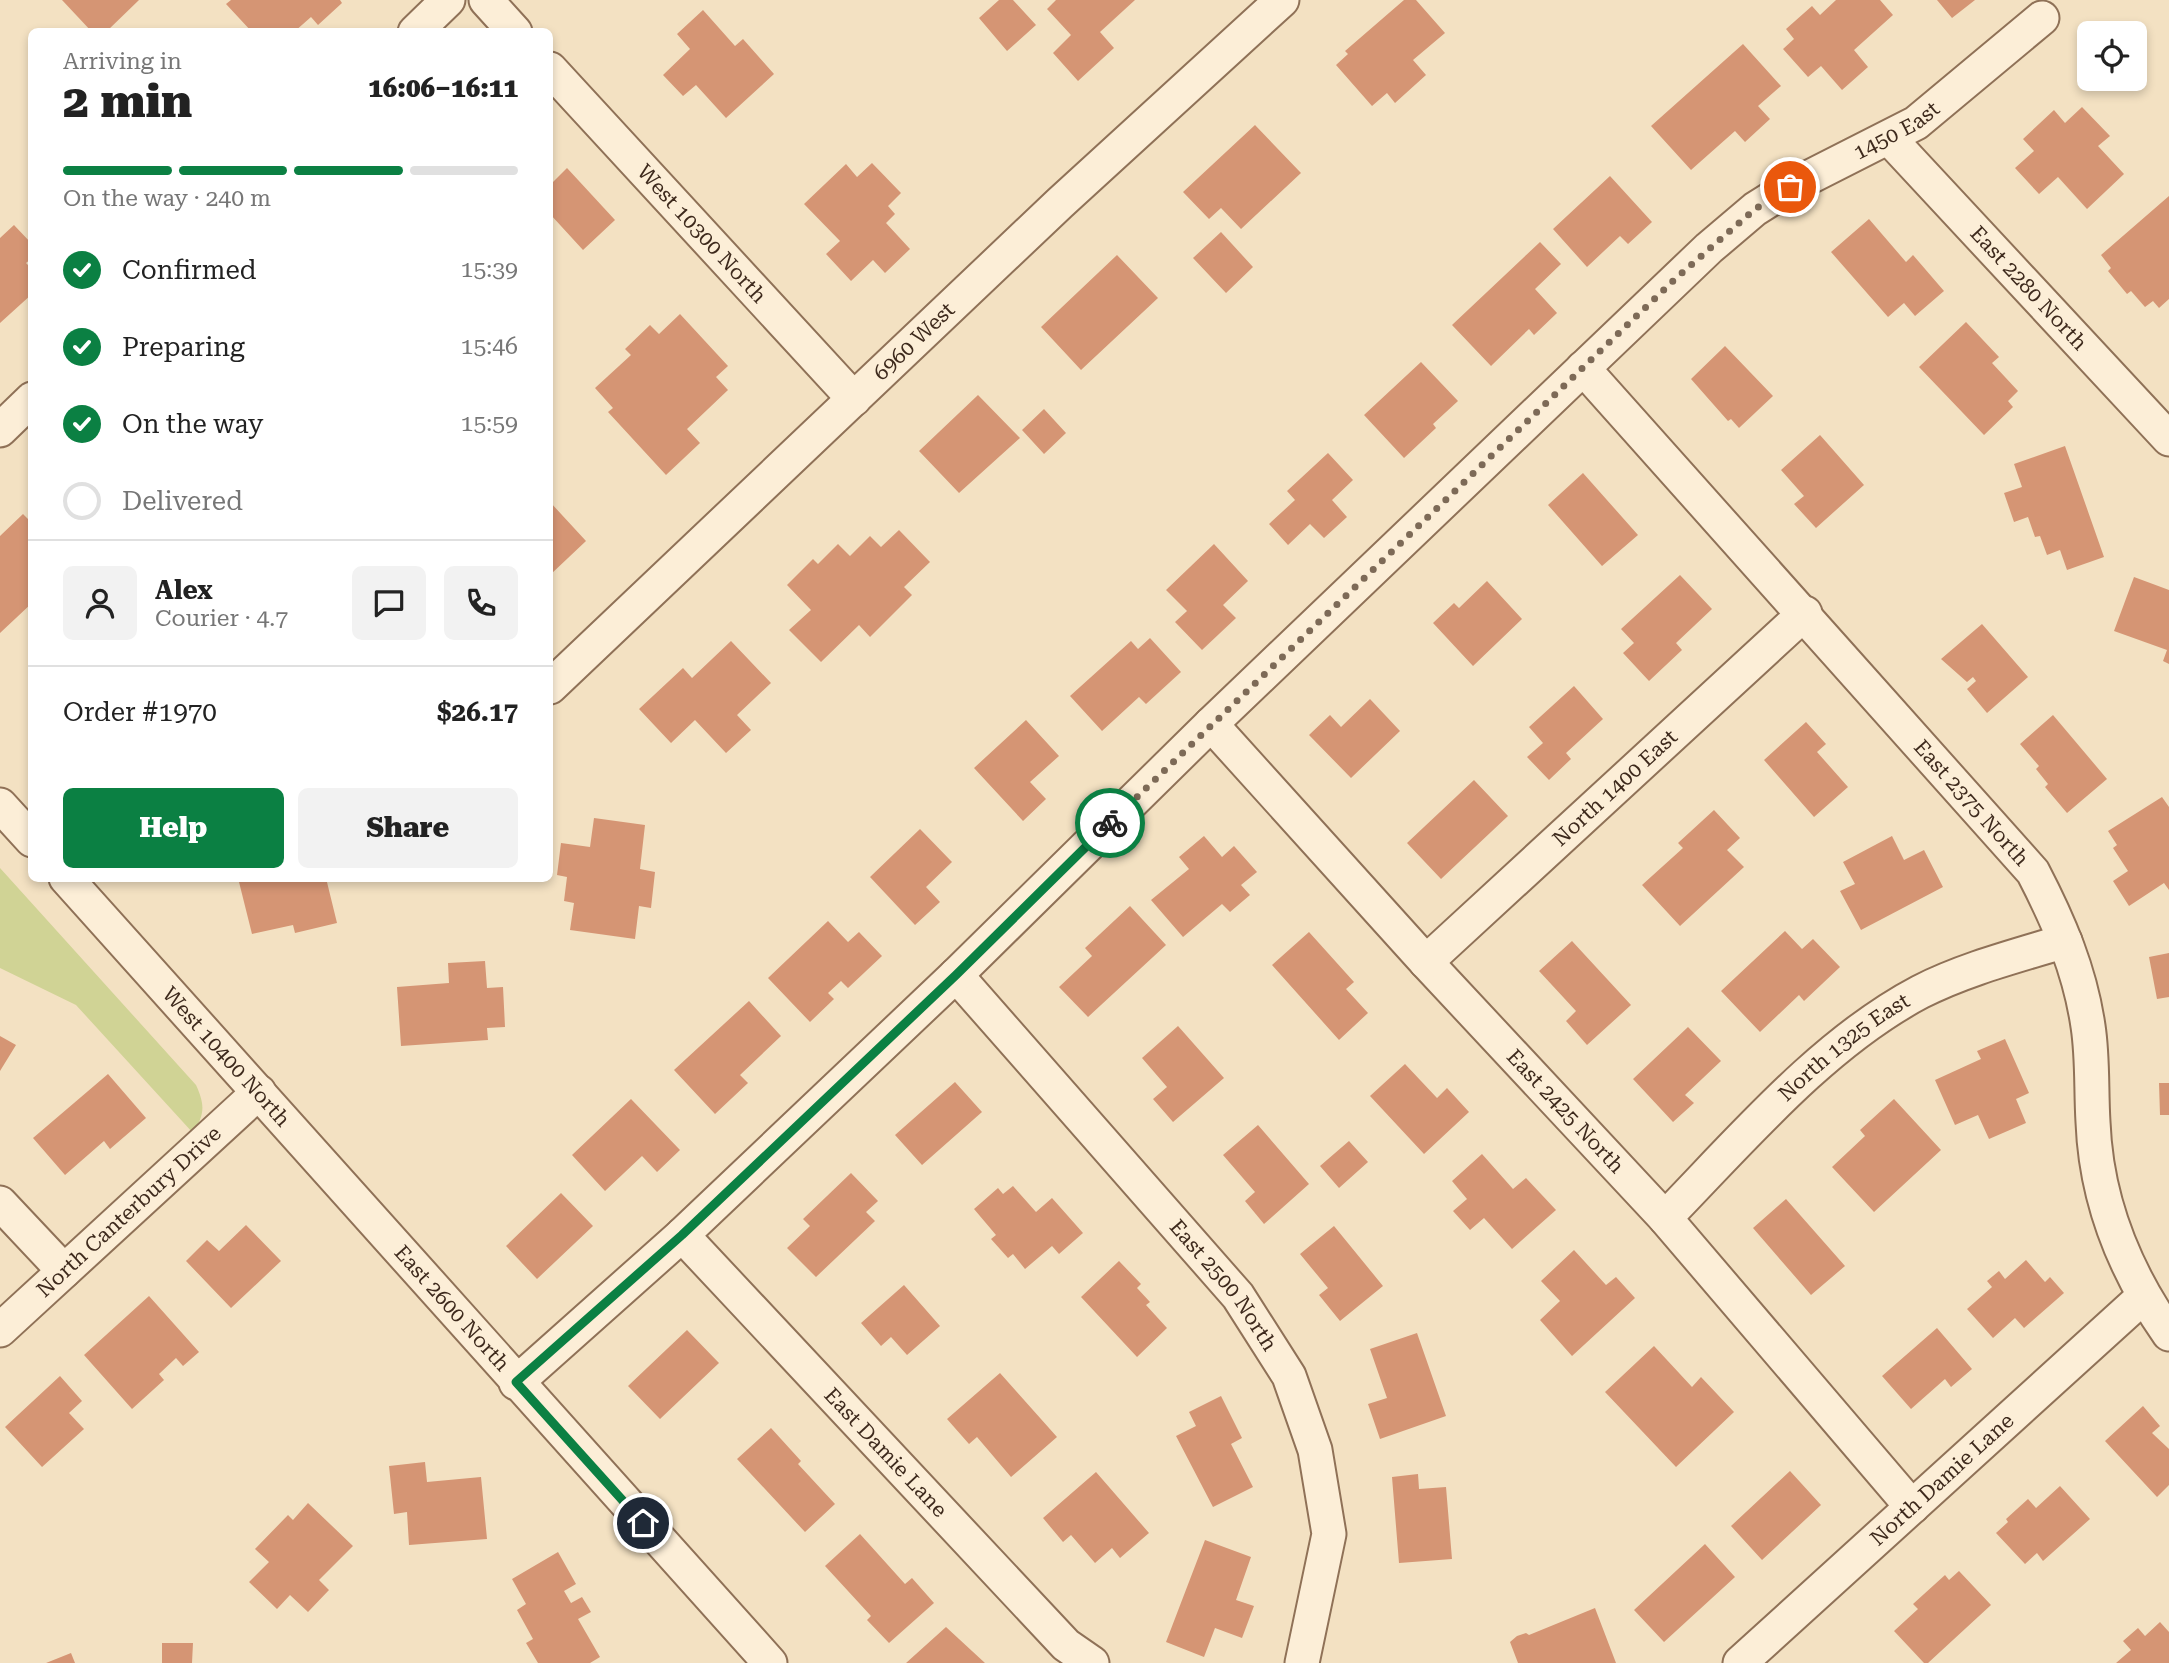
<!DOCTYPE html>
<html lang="en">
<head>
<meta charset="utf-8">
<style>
  :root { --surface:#fff; --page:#f2f2f2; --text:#222; --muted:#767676; --line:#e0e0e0; --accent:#0b8043 }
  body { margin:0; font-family:"Roboto Serif",serif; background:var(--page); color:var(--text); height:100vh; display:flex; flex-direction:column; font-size:26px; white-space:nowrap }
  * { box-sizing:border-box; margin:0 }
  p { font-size:23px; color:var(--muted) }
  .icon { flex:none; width:38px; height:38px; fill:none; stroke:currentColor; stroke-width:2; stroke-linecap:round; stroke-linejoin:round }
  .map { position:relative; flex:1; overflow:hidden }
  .side { position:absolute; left:28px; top:28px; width:525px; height:854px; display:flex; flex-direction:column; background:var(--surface); border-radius:10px; box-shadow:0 4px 10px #0003 }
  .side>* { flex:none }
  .fabs { position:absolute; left:2077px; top:21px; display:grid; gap:14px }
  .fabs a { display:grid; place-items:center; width:70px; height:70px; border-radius:10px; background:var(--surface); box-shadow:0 4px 10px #0003; font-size:35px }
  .pin { position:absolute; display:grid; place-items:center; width:60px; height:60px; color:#fff; margin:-30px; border:4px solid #fff; border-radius:50%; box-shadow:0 2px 7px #0007 }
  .courier { position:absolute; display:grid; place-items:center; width:70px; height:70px; margin:-35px; border:5px solid #0b8043; border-radius:50%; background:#fff; color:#222; box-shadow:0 2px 9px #0007 }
  .headline em { font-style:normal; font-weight:800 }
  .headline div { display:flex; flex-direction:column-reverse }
  .headline { display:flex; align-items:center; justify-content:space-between; height:119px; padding:0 35px }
  h1 { font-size:46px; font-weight:800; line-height:52px }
  .bar { display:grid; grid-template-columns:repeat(4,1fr); gap:10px 7px; align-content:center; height:84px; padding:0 35px }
  .bar i { height:9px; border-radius:5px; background:var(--line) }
  .bar .active { background:var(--accent) }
  .bar p { grid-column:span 4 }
  .line { display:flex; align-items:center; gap:18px; padding:0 35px; border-top:2px solid var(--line) }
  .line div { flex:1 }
  .round { display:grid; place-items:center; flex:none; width:74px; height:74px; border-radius:10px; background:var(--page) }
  ol { padding:0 35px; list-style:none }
  li { display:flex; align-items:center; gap:21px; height:77px }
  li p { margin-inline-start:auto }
  li .icon { padding:7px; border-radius:50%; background:var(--accent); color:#fff; stroke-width:4 }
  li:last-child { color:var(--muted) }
  li i { width:38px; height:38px; border:4px solid var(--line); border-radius:50% }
  .action { display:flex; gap:14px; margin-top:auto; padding:14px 35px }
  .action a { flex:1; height:80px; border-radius:10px; background:var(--accent); color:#fff; font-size:28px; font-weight:800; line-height:80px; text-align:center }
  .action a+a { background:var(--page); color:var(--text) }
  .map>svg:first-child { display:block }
</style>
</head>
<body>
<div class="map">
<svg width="2169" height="1663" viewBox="0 0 2169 1663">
  <rect width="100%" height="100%" fill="#f3e1c2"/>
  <path fill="#d0d395" d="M 0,868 L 196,1085 C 205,1105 205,1114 193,1133 L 76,1005 L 0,968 Z"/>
  <path fill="#d59574" d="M 62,0 L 139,0 L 106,32 L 92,32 Z
    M 231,0 L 340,0 L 342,3 L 318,25 L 311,17 L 294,32 L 252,32 L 226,4 Z
    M 999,0 L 1013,0 L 1036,25 L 1007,51 L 979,18 Z
    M 1056,0 L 1135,0 L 1100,32 L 1114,48 L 1078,81 L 1053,53 L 1071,35 L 1047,9 Z
    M 1404,0 L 1416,0 L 1445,33 L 1413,60 L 1426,75 L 1395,103 L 1387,93 L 1372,106 L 1336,65 L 1348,54 L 1345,51 Z
    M 1836,0 L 1880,0 L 1893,15 L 1854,50 L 1868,67 L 1842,90 L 1821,66 L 1808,77 L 1783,49 L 1794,39 L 1786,29 L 1812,6 L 1820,15 Z
    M 1937,0 L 1975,0 L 1952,18 Z
    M 703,10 L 735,46 L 743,39 L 774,74 L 726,118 L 696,85 L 683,96 L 663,75 L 690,49 L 677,34 Z
    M 1743,44 L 1781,86 L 1758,106 L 1770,119 L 1745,142 L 1735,131 L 1691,170 L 1651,126 Z
    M 2082,107 L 2110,136 L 2098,146 L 2124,174 L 2087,209 L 2058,177 L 2039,194 L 2015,168 L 2034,151 L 2023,139 L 2054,110 L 2065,123 Z
    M 1255,125 L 1301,173 L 1241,229 L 1221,208 L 1209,219 L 1183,192 Z
    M 872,163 L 901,193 L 888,206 L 895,214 L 886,223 L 910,249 L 885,273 L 873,260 L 851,281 L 826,254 L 840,241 L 804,204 L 846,164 L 857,177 Z
    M 567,168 L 615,220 L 583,250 L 550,214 L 550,185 Z
    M 1610,176 L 1652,222 L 1628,244 L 1620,236 L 1587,267 L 1553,229 Z
    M 2169,196 L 2169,299 L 2159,308 L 2153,301 L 2145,307 L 2131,291 L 2127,294 L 2108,271 L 2111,268 L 2101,255 Z
    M 1869,219 L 1906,262 L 1913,255 L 1944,291 L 1915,316 L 1904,303 L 1888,317 L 1831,252 Z
    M 14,225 L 32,244 L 32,258 L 26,263 L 32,269 L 32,294 L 0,323 L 0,238 Z
    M 1221,232 L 1253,267 L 1226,293 L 1193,258 Z
    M 1540,242 L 1561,264 L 1535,289 L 1557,313 L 1534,335 L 1529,329 L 1491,366 L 1452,325 Z
    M 1117,255 L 1158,298 L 1081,370 L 1041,327 Z
    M 680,314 L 728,366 L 716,377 L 728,390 L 687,429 L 700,443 L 666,475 L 608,412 L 613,408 L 595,388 L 631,355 L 625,349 L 650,325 L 659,334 Z
    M 1966,322 L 1999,357 L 1992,363 L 2018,391 L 2008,401 L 2013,407 L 1984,435 L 1919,367 Z
    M 1725,346 L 1773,396 L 1739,428 L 1731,419 L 1728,421 L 1691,379 Z
    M 1421,362 L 1458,401 L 1433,424 L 1436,428 L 1404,458 L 1364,415 Z
    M 978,395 L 1020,438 L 959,493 L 919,451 Z
    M 1044,409 L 1066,433 L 1044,454 L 1022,430 Z
    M 1820,435 L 1864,485 L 1816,528 L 1794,504 L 1804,496 L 1781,470 Z
    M 2065,446 L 2104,557 L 2067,570 L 2060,550 L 2047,555 L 2040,536 L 2035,537 L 2028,517 L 2014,522 L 2004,493 L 2022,487 L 2014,464 Z
    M 1328,453 L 1353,480 L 1332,500 L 1347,517 L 1324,538 L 1310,524 L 1288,545 L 1269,524 L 1295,500 L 1287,491 Z
    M 1583,473 L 1638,535 L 1602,566 L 1548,505 Z
    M 550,502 L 586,541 L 550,575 Z
    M 23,514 L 32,523 L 32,603 L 0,633 L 0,536 Z
    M 899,530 L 930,562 L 904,587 L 912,595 L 870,637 L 859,625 L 821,662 L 789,630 L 811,610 L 787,585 L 813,559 L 818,564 L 838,544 L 850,556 L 870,536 L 881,547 Z
    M 1214,544 L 1248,581 L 1223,605 L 1236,618 L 1202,650 L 1175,622 L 1187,611 L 1166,590 Z
    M 1680,575 L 1712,609 L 1676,643 L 1682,650 L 1649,681 L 1623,653 L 1634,643 L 1621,629 Z
    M 2134,577 L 2169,590 L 2169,664 L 2163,661 L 2167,650 L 2114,631 Z
    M 1487,581 L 1522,619 L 1473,666 L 1433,623 L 1454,603 L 1459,608 Z
    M 1982,624 L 2028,677 L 1987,713 L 1967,689 L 1976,681 L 1973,677 L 1967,682 L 1941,659 Z
    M 1150,638 L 1181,672 L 1146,704 L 1139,697 L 1102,731 L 1070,696 L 1131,641 L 1138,649 Z
    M 731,641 L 771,683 L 737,715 L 751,730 L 726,753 L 695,720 L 671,743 L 639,709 L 683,668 L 692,678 Z
    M 1574,686 L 1603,719 L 1566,753 L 1571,759 L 1549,780 L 1527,757 L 1543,743 L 1529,727 Z
    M 1370,699 L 1400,731 L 1351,778 L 1309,735 L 1330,715 L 1341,727 Z
    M 2053,715 L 2107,779 L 2067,813 L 2045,787 L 2048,784 L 2036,769 L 2039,766 L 2020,744 Z
    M 1026,720 L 1059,756 L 1030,782 L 1046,799 L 1023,821 L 974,768 Z
    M 1806,722 L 1826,744 L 1817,752 L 1848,787 L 1814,817 L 1764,760 Z
    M 1474,780 L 1508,816 L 1441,879 L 1407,843 Z
    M 2162,797 L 2169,807 L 2169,890 L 2164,883 L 2129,906 L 2113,881 L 2128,871 L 2113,848 L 2117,845 L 2108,831 Z
    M 1714,810 L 1740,838 L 1727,850 L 1744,867 L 1680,926 L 1642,885 L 1683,848 L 1678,843 Z
    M 594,818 L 645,825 L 640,869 L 655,872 L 651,908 L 639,906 L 635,939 L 570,930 L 574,903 L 564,901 L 567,877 L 557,875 L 561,843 L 590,847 Z
    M 920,829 L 952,862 L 926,887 L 940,902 L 915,925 L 870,877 Z
    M 1204,836 L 1222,857 L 1234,846 L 1257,872 L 1241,885 L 1250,895 L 1230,912 L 1222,904 L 1183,937 L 1151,900 L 1189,869 L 1179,857 Z
    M 1892,836 L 1904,860 L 1924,850 L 1943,887 L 1861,930 L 1840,891 L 1855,884 L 1843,862 Z
    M 238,878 L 326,878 L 337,923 L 295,933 L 293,925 L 252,934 Z
    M 1130,906 L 1166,945 L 1088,1017 L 1059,987 L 1092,956 L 1085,948 Z
    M 828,921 L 848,942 L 859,932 L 882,956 L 848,988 L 841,981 L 828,993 L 834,999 L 810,1022 L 768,978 Z
    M 1785,931 L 1802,949 L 1813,939 L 1840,967 L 1804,1001 L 1799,995 L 1760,1032 L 1721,991 Z
    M 1309,932 L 1354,982 L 1346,989 L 1368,1013 L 1339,1040 L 1272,965 Z
    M 1572,941 L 1631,1005 L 1587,1045 L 1566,1021 L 1576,1011 L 1539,971 Z
    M 2169,953 L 2169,997 L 2157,999 L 2149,957 Z
    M 485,961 L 487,988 L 503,987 L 505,1027 L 487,1028 L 488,1040 L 401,1046 L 397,987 L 449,983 L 448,963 Z
    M 749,1001 L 781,1036 L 740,1075 L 748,1083 L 715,1114 L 674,1070 Z
    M 1178,1026 L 1224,1078 L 1173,1122 L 1153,1099 L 1167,1087 L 1142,1058 Z
    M 1688,1027 L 1721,1061 L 1685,1095 L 1694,1103 L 1673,1122 L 1633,1079 Z
    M 0,1036 L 16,1045 L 0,1071 Z
    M 2005,1039 L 2029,1093 L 2016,1099 L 2026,1123 L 1989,1139 L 1978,1115 L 1955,1125 L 1935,1080 L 1981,1059 L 1977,1051 Z
    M 1405,1064 L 1437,1098 L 1447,1088 L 1469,1112 L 1424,1154 L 1370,1096 Z
    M 108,1074 L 146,1118 L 110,1149 L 104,1141 L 65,1175 L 33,1138 Z
    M 955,1082 L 982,1112 L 922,1165 L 895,1135 Z
    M 2159,1083 L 2169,1083 L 2169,1115 L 2160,1115 Z
    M 631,1099 L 680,1150 L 657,1172 L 642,1156 L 605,1191 L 572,1155 Z
    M 1894,1099 L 1941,1150 L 1874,1212 L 1832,1167 L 1865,1136 L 1860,1130 Z
    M 1258,1125 L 1309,1184 L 1264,1224 L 1245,1201 L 1255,1192 L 1223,1155 Z
    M 1349,1141 L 1368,1162 L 1339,1188 L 1320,1166 Z
    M 1482,1154 L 1513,1189 L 1526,1178 L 1556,1210 L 1512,1249 L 1484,1218 L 1470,1230 L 1453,1211 L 1467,1199 L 1452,1181 Z
    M 851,1173 L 878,1201 L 866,1212 L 875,1221 L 816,1277 L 787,1248 L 810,1226 L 803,1219 Z
    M 1013,1186 L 1036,1212 L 1052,1198 L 1083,1233 L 1059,1254 L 1052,1246 L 1025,1269 L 1013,1254 L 1008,1258 L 991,1239 L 996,1235 L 974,1209 L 998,1188 L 1003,1194 Z
    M 561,1193 L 593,1226 L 537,1279 L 506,1246 Z
    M 1786,1199 L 1845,1266 L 1811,1295 L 1753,1228 Z
    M 246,1225 L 281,1261 L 231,1308 L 186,1261 L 207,1240 L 219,1251 Z
    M 1334,1226 L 1383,1286 L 1340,1321 L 1319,1295 L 1328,1288 L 1300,1254 Z
    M 1574,1250 L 1606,1285 L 1616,1277 L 1635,1298 L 1572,1356 L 1540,1320 L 1560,1301 L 1541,1281 Z
    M 2026,1260 L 2045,1282 L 2050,1277 L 2064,1293 L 2024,1328 L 2015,1318 L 1993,1338 L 1967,1309 L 1992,1287 L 1987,1281 L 1999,1271 L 2005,1279 Z
    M 1119,1261 L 1141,1284 L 1137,1288 L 1150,1302 L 1146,1305 L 1167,1328 L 1137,1357 L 1081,1297 Z
    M 904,1285 L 940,1326 L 907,1355 L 891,1337 L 881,1346 L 861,1323 Z
    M 149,1296 L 199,1352 L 183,1366 L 176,1358 L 159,1374 L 164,1380 L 132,1409 L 84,1355 Z
    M 1937,1328 L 1972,1369 L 1951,1387 L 1945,1379 L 1911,1409 L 1882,1376 Z
    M 687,1330 L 719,1363 L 660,1419 L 628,1386 Z
    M 1417,1333 L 1446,1416 L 1380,1439 L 1368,1404 L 1387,1398 L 1370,1349 Z
    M 1654,1346 L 1692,1387 L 1701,1377 L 1734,1412 L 1676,1467 L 1605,1392 Z
    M 1000,1373 L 1057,1437 L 1011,1477 L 977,1437 L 969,1444 L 947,1419 Z
    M 60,1376 L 82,1401 L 69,1413 L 84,1429 L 42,1467 L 5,1427 Z
    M 1221,1396 L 1242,1438 L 1231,1444 L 1253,1487 L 1213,1507 L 1176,1436 L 1196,1426 L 1189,1412 Z
    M 2143,1406 L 2160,1426 L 2152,1433 L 2169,1449 L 2169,1485 L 2157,1497 L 2105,1441 Z
    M 771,1428 L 801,1461 L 798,1464 L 835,1504 L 805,1532 L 737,1459 Z
    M 425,1462 L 427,1482 L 481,1477 L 487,1539 L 409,1545 L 407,1512 L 394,1514 L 389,1466 Z
    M 1790,1471 L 1821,1505 L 1762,1560 L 1731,1526 Z
    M 1096,1472 L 1149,1533 L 1120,1558 L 1112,1548 L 1095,1563 L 1071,1535 L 1063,1542 L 1043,1518 Z
    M 1418,1474 L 1419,1489 L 1446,1487 L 1452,1559 L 1399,1563 L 1392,1477 Z
    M 2060,1486 L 2090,1519 L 2043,1561 L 2037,1553 L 2025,1564 L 1996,1533 L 2008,1522 L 2006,1519 L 2028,1499 L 2036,1508 Z
    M 308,1503 L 353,1546 L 319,1580 L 329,1590 L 308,1612 L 290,1595 L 277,1609 L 249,1582 L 269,1562 L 255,1549 L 288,1515 L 293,1520 Z
    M 860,1534 L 905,1584 L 912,1578 L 934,1603 L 889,1643 L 867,1620 L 871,1616 L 825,1566 Z
    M 1205,1540 L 1251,1557 L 1236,1600 L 1254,1606 L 1242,1638 L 1215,1628 L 1204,1657 L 1166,1642 Z
    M 1705,1544 L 1735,1577 L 1664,1642 L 1634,1610 Z
    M 558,1552 L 576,1584 L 564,1591 L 571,1603 L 582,1597 L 591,1612 L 578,1619 L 600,1657 L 590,1663 L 538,1663 L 526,1643 L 533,1639 L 517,1610 L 526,1604 L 512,1579 Z
    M 1959,1571 L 1991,1605 L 1928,1663 L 1924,1663 L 1894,1631 L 1918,1609 L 1913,1604 L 1945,1575 L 1949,1580 Z
    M 1595,1608 L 1616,1663 L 1518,1663 L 1510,1642 L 1517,1636 L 1526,1633 L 1529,1635 Z
    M 2160,1622 L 2169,1632 L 2169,1663 L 2116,1663 L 2131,1650 L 2123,1641 L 2138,1628 L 2145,1636 Z
    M 946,1627 L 985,1663 L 906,1663 Z
    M 162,1643 L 193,1643 L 192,1663 L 162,1663 Z
    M 71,1653 L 75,1663 L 46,1663 Z"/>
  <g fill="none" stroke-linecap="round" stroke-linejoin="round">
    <g stroke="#8f7157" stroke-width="37">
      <g id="minor">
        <path d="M 486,0 L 515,32"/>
        <path d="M 415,32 L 448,0"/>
        <path id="s1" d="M 550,69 L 854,399"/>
        <path id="s2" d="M 1889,138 L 2169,439"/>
        <path id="s3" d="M 1583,368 L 2033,872 C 2059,922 2080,971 2088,1026 C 2093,1058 2091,1090 2093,1122 C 2096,1201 2124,1270 2169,1334"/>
        <path d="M 0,430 L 32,399"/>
        <path id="s4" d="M 550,687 L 1060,203 L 1282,0"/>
        <path id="s5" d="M 1211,724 L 1426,962 L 1665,1218 L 1912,1507"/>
        <path d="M 0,805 L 32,840"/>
        <path id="s6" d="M 66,878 L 770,1663"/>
        <path id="s7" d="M 1426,962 L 1805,613"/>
        <path id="s8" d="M 956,975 L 1238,1296 L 1289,1376 L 1315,1450 L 1329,1534 L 1302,1663"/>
        <path d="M 0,1203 L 64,1271"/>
        <path id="s9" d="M 1665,1218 C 1741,1140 1823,1043 1920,992 C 1965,969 2016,956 2065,941"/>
        <path id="s10" d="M 682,1235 L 1066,1645 L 1092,1663"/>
        <path id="s11" d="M 0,1330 L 259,1092"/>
        <path id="s12" d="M 516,1383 L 682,1235 L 956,975 L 1211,724 L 1709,248 L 1755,209 L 1790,187 L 1916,123 L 2042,18"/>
        <path id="s13" d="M 1740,1663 L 2143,1297"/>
      </g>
    </g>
    <use href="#minor" stroke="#fceed7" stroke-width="33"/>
  </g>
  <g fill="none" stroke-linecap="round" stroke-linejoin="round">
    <path stroke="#7d6a57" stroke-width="7" stroke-dasharray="0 12.6" d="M 1110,823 L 1675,279 L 1755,209 L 1790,187"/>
    <path stroke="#0b8043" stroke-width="9" d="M 643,1523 L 516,1382 L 682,1235 L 956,975 L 1110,823"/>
  </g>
  <g text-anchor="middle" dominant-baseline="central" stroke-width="5" stroke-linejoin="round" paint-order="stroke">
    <g font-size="21" fill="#3e2a1d" stroke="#f9ebd3">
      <text stroke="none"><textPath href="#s12" startOffset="1869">1450 East</textPath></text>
      <text stroke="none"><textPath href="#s1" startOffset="224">West 10300 North</textPath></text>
      <text stroke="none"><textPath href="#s2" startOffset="205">East 2280 North</textPath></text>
      <text stroke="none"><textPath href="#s4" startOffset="502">6960 West</textPath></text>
      <text stroke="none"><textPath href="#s7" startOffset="257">North 1400 East</textPath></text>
      <text stroke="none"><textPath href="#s3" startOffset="583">East 2375 North</textPath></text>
      <text stroke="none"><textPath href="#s9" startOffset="248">North 1325 East</textPath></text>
      <text stroke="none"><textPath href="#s6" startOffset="240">West 10400 North</textPath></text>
      <text stroke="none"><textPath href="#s5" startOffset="525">East 2425 North</textPath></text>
      <text stroke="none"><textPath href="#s11" startOffset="175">North Canterbury Drive</textPath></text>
      <text stroke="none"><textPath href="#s8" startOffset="410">East 2500 North</textPath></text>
      <text stroke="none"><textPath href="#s6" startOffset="578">East 2600 North</textPath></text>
      <text stroke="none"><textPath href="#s10" startOffset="298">East Damie Lane</textPath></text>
      <text stroke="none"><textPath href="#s13" startOffset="273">North Damie Lane</textPath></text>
    </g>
  </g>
</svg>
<div class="fabs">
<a><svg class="icon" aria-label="locate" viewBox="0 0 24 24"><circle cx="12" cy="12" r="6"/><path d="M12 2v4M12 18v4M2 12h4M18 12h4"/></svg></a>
</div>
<div class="pin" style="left:1790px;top:187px;background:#ea580c"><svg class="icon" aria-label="bag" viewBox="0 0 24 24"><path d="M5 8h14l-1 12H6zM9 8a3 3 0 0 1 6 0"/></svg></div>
<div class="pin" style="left:643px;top:1523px;background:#1f2937"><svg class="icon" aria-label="home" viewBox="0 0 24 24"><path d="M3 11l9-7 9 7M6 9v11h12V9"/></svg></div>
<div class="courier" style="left:1110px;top:823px"><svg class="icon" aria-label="bike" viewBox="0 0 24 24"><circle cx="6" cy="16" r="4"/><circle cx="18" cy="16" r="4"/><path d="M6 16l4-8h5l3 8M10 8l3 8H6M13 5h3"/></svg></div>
<section class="side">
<div class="headline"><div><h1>2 min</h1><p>Arriving in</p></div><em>16:06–16:11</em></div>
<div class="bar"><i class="active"></i><i class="active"></i><i class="active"></i><i></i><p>On the way · 240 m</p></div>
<ol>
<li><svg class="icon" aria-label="check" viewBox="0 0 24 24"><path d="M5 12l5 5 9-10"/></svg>Confirmed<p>15:39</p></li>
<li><svg class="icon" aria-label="check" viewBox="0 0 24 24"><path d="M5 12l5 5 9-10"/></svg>Preparing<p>15:46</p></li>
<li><svg class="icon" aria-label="check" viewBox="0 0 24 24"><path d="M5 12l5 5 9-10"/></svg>On the way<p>15:59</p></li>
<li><i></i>Delivered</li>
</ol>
<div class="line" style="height:126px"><a class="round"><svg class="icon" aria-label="person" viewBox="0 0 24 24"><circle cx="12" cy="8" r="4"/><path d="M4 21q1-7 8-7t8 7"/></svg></a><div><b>Alex</b><p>Courier · 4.7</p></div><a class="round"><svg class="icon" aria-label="chat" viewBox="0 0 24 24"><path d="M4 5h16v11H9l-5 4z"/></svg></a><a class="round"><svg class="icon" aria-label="phone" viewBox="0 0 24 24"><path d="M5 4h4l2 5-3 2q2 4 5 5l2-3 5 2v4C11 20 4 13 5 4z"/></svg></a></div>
<div class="line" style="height:91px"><div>Order #1970</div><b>$26.17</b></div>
<div class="action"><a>Help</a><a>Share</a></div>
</section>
</div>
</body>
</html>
